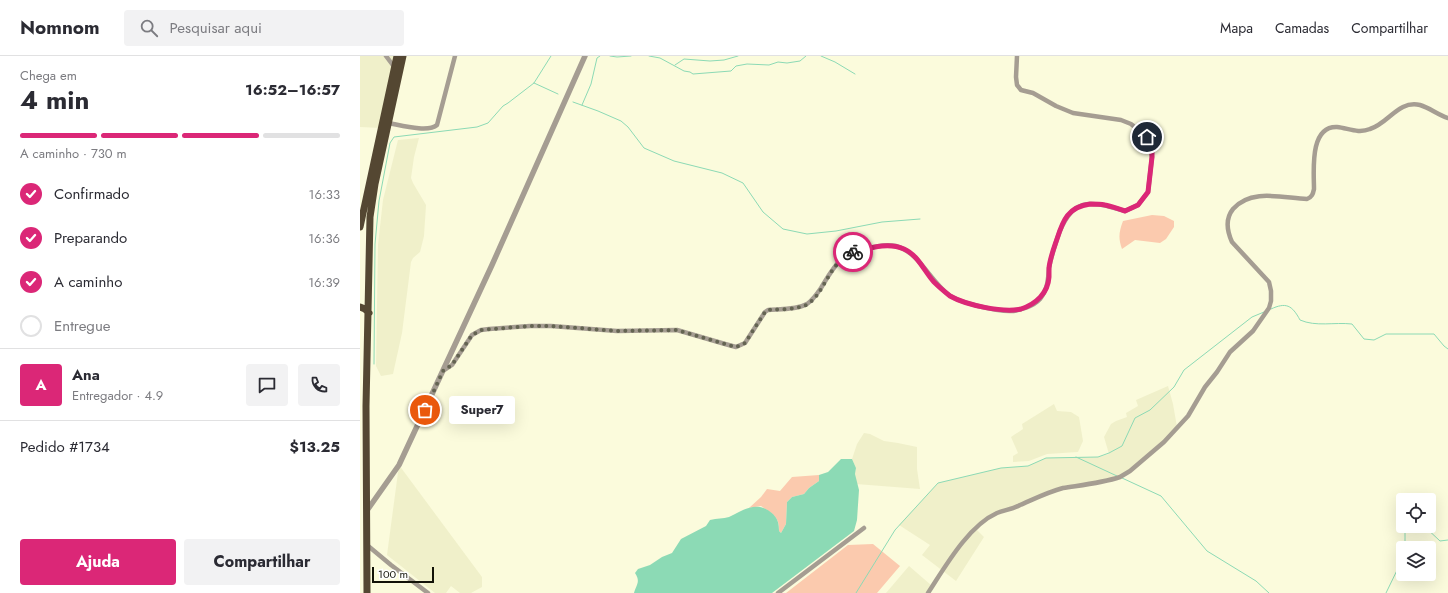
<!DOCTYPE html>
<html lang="pt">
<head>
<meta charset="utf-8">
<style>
  :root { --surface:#fff; --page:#f2f2f3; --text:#2b2b33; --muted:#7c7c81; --line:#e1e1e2; --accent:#db2777 }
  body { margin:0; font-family:Jost,sans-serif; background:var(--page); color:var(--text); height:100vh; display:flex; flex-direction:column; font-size:15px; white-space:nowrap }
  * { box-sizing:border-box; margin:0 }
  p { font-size:13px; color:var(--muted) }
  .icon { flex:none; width:22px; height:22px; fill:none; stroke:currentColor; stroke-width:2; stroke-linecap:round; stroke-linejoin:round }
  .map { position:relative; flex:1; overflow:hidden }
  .drawer { display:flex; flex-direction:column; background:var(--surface); width:360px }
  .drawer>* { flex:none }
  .fabs { position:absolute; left:1036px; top:437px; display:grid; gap:8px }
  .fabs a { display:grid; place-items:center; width:40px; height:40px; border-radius:4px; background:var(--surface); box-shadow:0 4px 16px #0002; font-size:20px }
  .scale { position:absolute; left:12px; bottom:10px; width:62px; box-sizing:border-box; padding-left:4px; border:2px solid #121207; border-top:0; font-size:11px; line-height:14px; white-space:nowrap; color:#121207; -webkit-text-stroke:3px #fff; paint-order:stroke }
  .pin { position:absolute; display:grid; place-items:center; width:34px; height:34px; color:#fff; margin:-17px; border:2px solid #fff; border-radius:50%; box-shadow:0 1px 4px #0007 }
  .courier { position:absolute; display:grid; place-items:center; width:40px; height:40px; margin:-20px; border:3px solid #db2777; border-radius:50%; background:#fff; color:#222; box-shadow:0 1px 5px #0007 }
  .bubble { position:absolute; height:28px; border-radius:4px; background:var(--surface); box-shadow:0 4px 16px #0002; font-size:13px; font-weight:700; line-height:28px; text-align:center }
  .summary em { font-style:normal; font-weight:700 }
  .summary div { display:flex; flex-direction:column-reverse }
  .summary { display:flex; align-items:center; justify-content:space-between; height:68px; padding:0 20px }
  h1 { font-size:26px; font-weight:700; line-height:30px }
  .bar { display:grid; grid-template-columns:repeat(4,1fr); gap:6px 4px; align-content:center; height:48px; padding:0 20px }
  .bar i { height:5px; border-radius:3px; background:var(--line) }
  .bar .on { background:var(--accent) }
  .bar p { grid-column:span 4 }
  .line { display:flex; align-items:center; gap:10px; padding:0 20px; border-top:1px solid var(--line) }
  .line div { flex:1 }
  .round { display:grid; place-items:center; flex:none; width:42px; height:42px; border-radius:4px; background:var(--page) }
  ol { padding:0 20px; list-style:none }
  li { display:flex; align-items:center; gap:12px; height:44px }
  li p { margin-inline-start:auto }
  li .icon { padding:4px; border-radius:50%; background:var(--accent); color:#fff; stroke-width:4 }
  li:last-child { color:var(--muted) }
  li i { width:22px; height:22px; border:2px solid var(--line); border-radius:50% }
  .action { display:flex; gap:8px; margin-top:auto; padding:8px 20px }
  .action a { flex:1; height:46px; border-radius:4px; background:var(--accent); color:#fff; font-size:16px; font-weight:700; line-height:46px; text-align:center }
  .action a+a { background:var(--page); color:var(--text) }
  header { display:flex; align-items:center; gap:24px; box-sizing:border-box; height:56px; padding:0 20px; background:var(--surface); border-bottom:1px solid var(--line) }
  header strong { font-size:19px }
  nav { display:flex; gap:22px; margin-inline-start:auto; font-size:14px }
  .search { width:280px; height:36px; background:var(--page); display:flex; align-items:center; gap:10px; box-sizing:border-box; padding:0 14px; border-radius:4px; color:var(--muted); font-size:15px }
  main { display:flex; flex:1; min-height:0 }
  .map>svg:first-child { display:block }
</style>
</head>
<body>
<header>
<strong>Nomnom</strong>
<div class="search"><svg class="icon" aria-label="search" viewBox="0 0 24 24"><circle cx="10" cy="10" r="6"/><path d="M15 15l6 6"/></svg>Pesquisar aqui</div>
<nav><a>Mapa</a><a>Camadas</a><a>Compartilhar</a></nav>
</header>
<main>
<section class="drawer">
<div class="summary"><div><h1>4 min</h1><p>Chega em</p></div><em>16:52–16:57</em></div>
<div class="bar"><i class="on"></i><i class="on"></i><i class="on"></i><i></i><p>A caminho · 730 m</p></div>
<ol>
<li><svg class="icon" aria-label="check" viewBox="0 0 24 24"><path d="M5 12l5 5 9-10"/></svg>Confirmado<p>16:33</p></li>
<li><svg class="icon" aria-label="check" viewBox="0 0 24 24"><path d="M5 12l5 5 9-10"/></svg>Preparando<p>16:36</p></li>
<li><svg class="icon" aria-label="check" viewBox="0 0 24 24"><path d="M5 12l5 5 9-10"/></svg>A caminho<p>16:39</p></li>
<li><i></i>Entregue</li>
</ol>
<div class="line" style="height:72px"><b class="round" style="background:var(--accent);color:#fff">A</b><div><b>Ana</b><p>Entregador · 4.9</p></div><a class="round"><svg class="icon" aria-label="chat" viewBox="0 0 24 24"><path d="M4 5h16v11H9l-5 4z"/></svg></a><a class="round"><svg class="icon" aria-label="phone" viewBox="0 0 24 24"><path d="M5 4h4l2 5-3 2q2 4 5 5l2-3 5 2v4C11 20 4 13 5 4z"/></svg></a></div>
<div class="line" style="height:52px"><div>Pedido #1734</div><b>$13.25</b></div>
<div class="action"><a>Ajuda</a><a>Compartilhar</a></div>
</section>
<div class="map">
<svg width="1088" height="537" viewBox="0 0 1088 537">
  <rect width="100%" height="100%" fill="#fbfbdc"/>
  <path fill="#f0f0ca" d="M 0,0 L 37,0 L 21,72 L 0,71 Z
    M 59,82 L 54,101 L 51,122 L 53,127 L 66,149 L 64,180 L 60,196 L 53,202 L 51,206 L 42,277 L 33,318 L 21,320 L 16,310 L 18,189 L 23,144 L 38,84 Z
    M 808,330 L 813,348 L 817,371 L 804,386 L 760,421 L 703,432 L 637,457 L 615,472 L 624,481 L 596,525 L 562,499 L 570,489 L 539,469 L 578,427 L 641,412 L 668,410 L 686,402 L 738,401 L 749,398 L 744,381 L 751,368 L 756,365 L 767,361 L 766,357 L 778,350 L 776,344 Z
    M 694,348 L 697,355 L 711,356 L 719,361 L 723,385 L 718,396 L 687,398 L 669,405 L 653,406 L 653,400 L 658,397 L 651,381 L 663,373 L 662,368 Z
    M 504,377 L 510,378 L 524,385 L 538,387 L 557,391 L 557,413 L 560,433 L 496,428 L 495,418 L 496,412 L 492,403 L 497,388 Z
    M 39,409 L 122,521 L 122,531 L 111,537 L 100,537 L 91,530 L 86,537 L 75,537 L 27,499 Z
    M 549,510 L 571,529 L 566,537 L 526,537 Z"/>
  <path fill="#fbcaae" d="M 792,159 L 804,160 L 814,165 L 814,171 L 806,183 L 800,187 L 775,184 L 762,193 C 758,182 759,176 763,165 Z
    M 459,419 L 459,425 L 449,432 L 444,438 L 432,441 L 427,446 L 426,468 L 421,477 L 419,475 C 420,460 411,457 401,450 L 389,452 L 401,441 L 407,433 L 420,435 L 432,421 Z
    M 513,488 L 540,510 L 517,537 L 426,537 L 488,489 Z"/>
  <path fill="#8cdab5" d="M 481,403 L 492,403 L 496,412 L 495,418 L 499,434 L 497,464 L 494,475 L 412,537 L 274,537 C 276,529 281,526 275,517 L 278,513 L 290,509 L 302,501 L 312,497 L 321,483 L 346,470 L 350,464 C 357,462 363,463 369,461 C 385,453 397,444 413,458 C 418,463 419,468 419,475 L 421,477 L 426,468 L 427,446 L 432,441 L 444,438 L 449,432 L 459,425 L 459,419 L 468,416 Z"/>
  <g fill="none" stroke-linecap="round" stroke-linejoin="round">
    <path stroke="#8cdab5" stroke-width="1" d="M 250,0 L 257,1 L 271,0
      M 289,0 L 300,2 L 324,15 L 330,16 L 333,18 L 371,15 L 376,10 L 387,8 L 409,9 L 418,6 L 427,7 L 440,5 L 446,0
      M 461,0 L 475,6 L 495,18
      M 315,9 L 324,3 L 350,5 L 364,4 L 378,0
      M 174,27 L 198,38
      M 213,46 L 238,55 L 261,65 L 268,71 L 284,92 L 314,105 L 362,117 L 383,127 L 403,156 L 423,173 L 447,178 L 476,175 L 522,166 L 560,163
      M 222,49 L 231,28 L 237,2 L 240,0
      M 911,253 C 926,246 932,249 940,264 C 956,271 974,266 992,268 L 1004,283 L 1014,284 L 1026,278 L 1074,278 L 1084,290 L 1088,293
      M 14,308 L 15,188 L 19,145 L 30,87 L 34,81 L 117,71 L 128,67 L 143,50 L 148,47 L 174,27 L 191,0
      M 716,401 L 757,420
      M 762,422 L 801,440 L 847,495 L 896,525 L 909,537
      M 1064,470 L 1080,485 L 1088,484
      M 1045,492 L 1045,470
      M 496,537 L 535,474 L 578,427 L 641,412 L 668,410 L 686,402 L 738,401 L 749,397 L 762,390 L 775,362 L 790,354 L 814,331 L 824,314 L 892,261 L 904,256
      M 1026,537 L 1043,502"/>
    <path stroke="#a59d92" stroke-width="4.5" d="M 26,0 L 35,12
      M 28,67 C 40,69 68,77 77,69 L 95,0
      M 83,315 L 92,309 L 112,279 L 121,274 L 129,273 L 170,270 L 191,270 L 257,275 L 317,274 L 365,288 L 376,291 L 385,287 L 405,256 L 408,254 C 420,253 436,254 447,248 C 453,244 457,238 461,232 C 475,209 479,199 506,193 C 516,190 526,188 536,190 C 559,196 570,225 589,239 C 600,247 635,255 650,255 C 659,255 674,250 680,243 C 688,233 688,223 689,212 C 691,202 694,192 697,183 C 711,141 728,144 765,155 L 778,149 L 788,136 L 792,101 L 790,89 L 787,81 L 771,68 L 761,64 L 713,57 L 696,50 L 673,37 L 661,34 L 657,29 L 656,21 L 657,0
      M 7,489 L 31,509 L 68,537
      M 418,537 L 504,472
      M 568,537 C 585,511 608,470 637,457 C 645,454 653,453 660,449 C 674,443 688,436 703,432 C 722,429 742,427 760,421 L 770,415 L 804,386 L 828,360 L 845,331 L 857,316 L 870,296 L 893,275 L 909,252 L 911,245 L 911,235 L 909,226 L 872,186 C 867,175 865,163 873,153 C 891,132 923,142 947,143 C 952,141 953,138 954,133 C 954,116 949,70 977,71 C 988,72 998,78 1010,73 C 1029,67 1038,44 1060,49 C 1070,52 1078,59 1088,62"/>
    <path stroke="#a59d92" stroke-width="5.5" d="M 8,453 L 39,409 L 132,209 L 225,0"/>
    <path stroke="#544732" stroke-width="7" d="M 0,171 L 37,0
      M 0,251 L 5,253 L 9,257
      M 7,537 L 6,350 L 10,161 L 15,128 L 43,0"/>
  </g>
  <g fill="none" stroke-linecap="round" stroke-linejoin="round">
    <path stroke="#646452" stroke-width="4" stroke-dasharray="0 7.2" d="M 65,354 L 83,315 L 92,309 L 112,279 L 121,274 L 170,270 L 191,270 L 257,275 L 317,274 L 365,288 L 376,291 L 385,287 L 405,256 L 408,254 C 420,253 435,254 446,249 C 465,239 467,208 493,196"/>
    <path stroke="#db2777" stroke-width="5" d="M 493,196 C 510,192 528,186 544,193 C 558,199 564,215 574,226 C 579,231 585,236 590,240 C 606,249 643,257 661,253 C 676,248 688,237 689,221 C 689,218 689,215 689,212 C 690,202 694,192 697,183 C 703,164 708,151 730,148 C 734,148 740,148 745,149 C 751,150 758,153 765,155 L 778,149 L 788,136 L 792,101 L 792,95 L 787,81"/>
  </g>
</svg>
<div class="fabs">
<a><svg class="icon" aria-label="locate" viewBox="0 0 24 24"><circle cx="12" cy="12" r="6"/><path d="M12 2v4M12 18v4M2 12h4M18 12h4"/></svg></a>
<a><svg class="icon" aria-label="layers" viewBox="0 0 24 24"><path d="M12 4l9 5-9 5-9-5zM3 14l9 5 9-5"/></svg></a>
</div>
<div class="scale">100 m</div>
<div class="pin" style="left:65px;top:354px;background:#ea580c"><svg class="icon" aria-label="bag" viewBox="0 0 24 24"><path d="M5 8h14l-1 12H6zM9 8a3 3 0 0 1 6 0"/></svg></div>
<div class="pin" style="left:787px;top:81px;background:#1f2937"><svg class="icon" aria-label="home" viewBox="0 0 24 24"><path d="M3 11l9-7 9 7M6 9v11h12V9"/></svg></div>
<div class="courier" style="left:493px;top:196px"><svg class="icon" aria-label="bike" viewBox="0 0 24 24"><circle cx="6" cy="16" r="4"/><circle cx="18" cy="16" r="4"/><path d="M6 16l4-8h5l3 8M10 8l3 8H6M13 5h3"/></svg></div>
<div class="bubble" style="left:89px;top:340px;width:66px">Super7</div>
</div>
</main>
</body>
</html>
